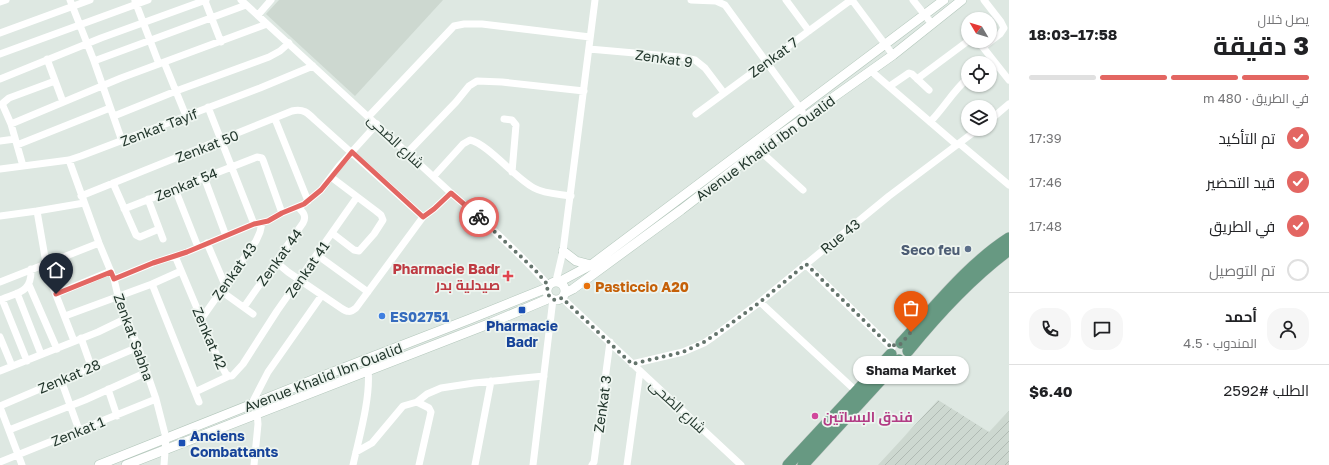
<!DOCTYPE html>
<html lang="ar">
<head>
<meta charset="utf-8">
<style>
  :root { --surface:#fff; --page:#f6f6f6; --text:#202124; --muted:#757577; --line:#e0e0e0; --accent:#e36662 }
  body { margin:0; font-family:"Golos Text",Cairo,sans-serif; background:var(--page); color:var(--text); direction:rtl; height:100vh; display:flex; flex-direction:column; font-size:15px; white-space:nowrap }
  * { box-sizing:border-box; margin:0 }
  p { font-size:13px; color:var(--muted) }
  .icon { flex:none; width:22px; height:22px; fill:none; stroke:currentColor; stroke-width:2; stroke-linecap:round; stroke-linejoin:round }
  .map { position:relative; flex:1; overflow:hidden; direction:ltr }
  .sheet { display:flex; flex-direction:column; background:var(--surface); width:320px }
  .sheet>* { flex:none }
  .needle { width:26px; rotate:308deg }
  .buttons { position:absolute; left:961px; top:12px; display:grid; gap:8px }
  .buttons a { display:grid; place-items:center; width:36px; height:36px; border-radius:50%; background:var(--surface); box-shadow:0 1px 3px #0004; font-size:20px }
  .pin { position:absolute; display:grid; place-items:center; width:34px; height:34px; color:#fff; margin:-41px -17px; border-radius:50% 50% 50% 0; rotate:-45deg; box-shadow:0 0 4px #0007 }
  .pin .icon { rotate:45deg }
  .courier { position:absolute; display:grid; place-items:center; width:40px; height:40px; margin:-20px; border:3px solid #e36662; border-radius:50%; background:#fff; color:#222; box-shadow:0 1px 5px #0007 }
  .bubble { position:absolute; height:28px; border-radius:14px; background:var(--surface); box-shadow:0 1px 3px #0004; font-size:13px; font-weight:700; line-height:28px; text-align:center; direction:rtl }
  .overview em { font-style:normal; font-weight:700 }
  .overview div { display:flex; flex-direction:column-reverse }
  .overview { display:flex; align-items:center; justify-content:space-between; height:68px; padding:0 20px }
  h1 { font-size:26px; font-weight:700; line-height:30px }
  .bar { display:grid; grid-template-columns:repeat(4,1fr); gap:6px 4px; align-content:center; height:48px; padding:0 20px }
  .bar i { height:5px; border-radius:3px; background:var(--line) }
  .bar .active { background:var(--accent) }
  .bar p { grid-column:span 4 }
  .line { display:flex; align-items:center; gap:10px; padding:0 20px; border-top:1px solid var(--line) }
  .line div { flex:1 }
  .round { display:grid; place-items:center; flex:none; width:42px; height:42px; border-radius:16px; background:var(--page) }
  ol { padding:0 20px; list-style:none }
  li { display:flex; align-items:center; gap:12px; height:44px }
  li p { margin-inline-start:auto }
  li .icon { padding:4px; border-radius:50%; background:var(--accent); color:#fff; stroke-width:4 }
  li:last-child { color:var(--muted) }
  li i { width:22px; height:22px; border:2px solid var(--line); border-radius:50% }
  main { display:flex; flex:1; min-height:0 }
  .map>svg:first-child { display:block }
</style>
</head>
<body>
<main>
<section class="sheet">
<div class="overview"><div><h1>3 دقيقة</h1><p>يصل خلال</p></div><em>17:58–18:03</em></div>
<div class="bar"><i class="active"></i><i class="active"></i><i class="active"></i><i></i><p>في الطريق · 480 m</p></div>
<ol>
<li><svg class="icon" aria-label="check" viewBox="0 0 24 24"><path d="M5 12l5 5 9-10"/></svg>تم التأكيد<p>17:39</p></li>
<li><svg class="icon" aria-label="check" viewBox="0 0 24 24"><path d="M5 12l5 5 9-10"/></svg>قيد التحضير<p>17:46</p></li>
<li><svg class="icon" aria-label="check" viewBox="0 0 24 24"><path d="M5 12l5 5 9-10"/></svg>في الطريق<p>17:48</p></li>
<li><i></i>تم التوصيل</li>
</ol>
<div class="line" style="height:72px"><a class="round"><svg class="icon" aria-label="person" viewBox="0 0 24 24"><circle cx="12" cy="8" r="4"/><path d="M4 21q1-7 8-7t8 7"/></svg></a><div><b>أحمد</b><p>المندوب · 4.5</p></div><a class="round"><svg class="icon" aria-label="chat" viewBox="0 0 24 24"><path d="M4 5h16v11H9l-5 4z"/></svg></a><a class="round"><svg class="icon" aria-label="phone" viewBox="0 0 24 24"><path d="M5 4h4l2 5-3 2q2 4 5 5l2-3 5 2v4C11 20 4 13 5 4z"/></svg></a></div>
<div class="line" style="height:52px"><div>الطلب #2592</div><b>$6.40</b></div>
</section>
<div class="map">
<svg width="1009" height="465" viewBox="0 0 1009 465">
  <defs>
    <pattern id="industrial-furrows" width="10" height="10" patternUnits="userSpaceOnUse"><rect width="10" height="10" fill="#cdd8d0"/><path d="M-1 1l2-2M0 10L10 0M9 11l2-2" fill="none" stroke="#b0bab3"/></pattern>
  </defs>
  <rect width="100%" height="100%" fill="#dee8e2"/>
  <path fill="#cdd8d0" d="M 279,0 L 443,0 L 355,96 L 266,14 Z"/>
  <path fill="url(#industrial-furrows)" d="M 938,400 L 989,432 L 1009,411 L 1009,465 L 878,465 Z"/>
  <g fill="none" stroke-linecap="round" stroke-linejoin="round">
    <g stroke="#b3c7bb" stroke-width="10">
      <path id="secondary" d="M 563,251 L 576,261 L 591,265
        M547 291a9 9 0 1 1 18 0a9 9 0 1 1-18 0Z
        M 559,282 L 591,265 L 944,0
        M 565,293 L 573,289 L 681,210 L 759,150 L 893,55 L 962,0
        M 99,465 L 315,379 L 470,319 L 547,288
        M 126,465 L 491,323 L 550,298"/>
    </g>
    <g stroke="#bdc3c0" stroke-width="12">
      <path id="primary" d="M 901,343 C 935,307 967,265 1009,238
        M 908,351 C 938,314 970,279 1009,250
        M 788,465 L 891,354
        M 803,465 L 899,360"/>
    </g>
    <path stroke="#fff" stroke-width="7" d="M 70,0 L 94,61 L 122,141
      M 241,0 L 451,193 C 485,222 519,252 548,285
      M 691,0 L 716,1 L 725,5 L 802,111
      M 786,0 L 809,31
      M 852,0 L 893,55
      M 913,0 L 932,24
      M 135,1 L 159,64
      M 205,1 L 221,42
      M 0,2 L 6,0
      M 258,15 L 271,0
      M 0,33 L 90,0
      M 978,41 L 1009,80
      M 983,47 L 1000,34 L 1004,28 L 1001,22 L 984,0
      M 589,49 L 680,57 L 695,60 L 705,68 L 724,93
      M 0,54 L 148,0
      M 47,59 L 63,102
      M 94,61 L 246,5
      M 164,62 L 186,116
      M 871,71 L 957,145
      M 0,79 L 101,38 L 206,0
      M 917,79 L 968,41
      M 890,86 L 909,73 L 912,74 L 929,90
      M 208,107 L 254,224
      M 696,114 L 851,0
      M 114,116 L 176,91 L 269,57 L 280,51 L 289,43
      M 369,116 L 454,26 L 464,24 L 482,24 L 590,37
      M 275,119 L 308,201
      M 504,119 L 512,120 L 516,125 L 512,172
      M 990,120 L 1009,104
      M 930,122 C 944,108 953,91 968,78
      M 11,124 L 121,78 L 267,24
      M 0,141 L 15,139
      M 960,144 L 1009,185
      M 17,145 L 110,108
      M 759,150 L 803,190
      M 408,152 L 456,102 L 469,86 L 477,81 L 502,82 L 584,91
      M 69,160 L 99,243 L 114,279 L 118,296 L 138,347 L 156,399 L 166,438 L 164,465
      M 23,166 L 11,124 L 3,106 L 3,103 L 9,98 L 55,81
      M 0,169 L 69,160 L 81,156 L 260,88 L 313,66
      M 434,176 L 463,144 L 470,140 C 488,144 515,178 534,188 C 545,194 559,194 571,196
      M 204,177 L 226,236
      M 331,177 L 376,211 L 381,215 L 383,220 L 374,234 L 359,251 L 354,250 L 332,233
      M 113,183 L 136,235 L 140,237 L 159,229
      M 175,189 L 198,247
      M 81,196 L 292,111 C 303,108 308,113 315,120 L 423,217
      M 148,199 L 163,239
      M 124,209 L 257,157 L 262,158 L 263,160 L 282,213
      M 37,211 L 46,263 L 49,277 L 74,341
      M 0,216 L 37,211 L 84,203
      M 207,243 L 225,285
      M 317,255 L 368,292
      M 175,256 L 220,363 L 226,374 L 229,376 L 232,376 L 243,364 L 277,311 L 357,197
      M 276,262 L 288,272 L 341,308 C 347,312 350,313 356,308 L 423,217 L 434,209 L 451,193
      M 805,264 L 892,348
      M 114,279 L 153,263 L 187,252 L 254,224 L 268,221 L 282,213 L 304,204 L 321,190 L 339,166 L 377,124
      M 556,281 L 563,251 L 595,0
      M 0,282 L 99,243
      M 152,284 L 199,402
      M 29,285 L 57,349
      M 221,291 L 253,314
      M 17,293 L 41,354
      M 56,294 L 111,271
      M 562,298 L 741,465
      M 2,299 L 27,361
      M 0,300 C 18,292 32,293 31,269
      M 760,302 L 856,391
      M 244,307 L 303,223 C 307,216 303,212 298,207
      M 65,316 L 152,284 L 181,271
      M 202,318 L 256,241 L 260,232 L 262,223
      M 0,337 L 12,366
      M 81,338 L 91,366
      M 632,364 L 683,352 L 704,343 L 713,337 L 760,302 L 889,196 L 978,129
      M 0,371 L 98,332 L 127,318
      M 61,380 L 79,430
      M 108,389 L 117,416
      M 195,392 L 229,376
      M 417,402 L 429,408 L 431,412 L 419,465
      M 251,405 L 268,372 L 322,295
      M 0,406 L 138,347
      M 0,407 L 22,465
      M 9,430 L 85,400 L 147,372
      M 356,452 L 372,443 L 403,406 L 417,402 L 427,394 L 441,388 L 474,383 L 544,376
      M 0,462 L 156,399
      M 254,465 L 258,424 L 256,403
      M 353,465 C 359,438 371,397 368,370
      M 475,465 L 491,381
      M 533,465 L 553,299
      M 592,465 L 594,462 L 610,342
      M 627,465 L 640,371"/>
    <use href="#secondary" stroke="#fff" stroke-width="9"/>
    <use href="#primary" stroke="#679982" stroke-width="11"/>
  </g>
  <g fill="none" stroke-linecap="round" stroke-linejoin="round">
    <path stroke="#64746c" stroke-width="4" stroke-dasharray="0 7.2" d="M 479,217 L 535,270 L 548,285 L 547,291 L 550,298 L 555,300 L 562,298 L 632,364 L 683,352 L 704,342 L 722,330 L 760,302 L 806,264 L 892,348 L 895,344 L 901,344 L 911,332"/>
    <path stroke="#e36662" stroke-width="5" d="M 56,294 L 111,272 L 114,279 L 153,263 L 187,252 L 254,224 L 268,221 L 282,213 L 304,204 L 321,190 L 352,152 L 423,217 L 434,209 L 451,193 L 479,217"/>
  </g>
  <circle fill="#5c6f8a" stroke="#eef5f0" stroke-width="1.5" cx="968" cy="249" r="4"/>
  <path fill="#e0444e" stroke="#eef5f0" stroke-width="1.5" d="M506 270h4v4h4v4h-4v4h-4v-4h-4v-4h4z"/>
  <circle fill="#e8710a" stroke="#eef5f0" stroke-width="1.5" cx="587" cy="286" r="4"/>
  <g fill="#1a4fb4" stroke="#eef5f0" stroke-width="1.5">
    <rect x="518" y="306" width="8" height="8" rx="2"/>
    <rect x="178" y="439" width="8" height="8" rx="2"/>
  </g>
  <circle fill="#3f7fe0" stroke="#eef5f0" stroke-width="1.5" cx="382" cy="316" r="4"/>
  <circle fill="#d1479c" stroke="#eef5f0" stroke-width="1.5" cx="815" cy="416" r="4"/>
  <g text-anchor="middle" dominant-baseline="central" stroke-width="3.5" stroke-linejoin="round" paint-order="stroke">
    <g font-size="14" fill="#22362c" stroke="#eef5f0">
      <text transform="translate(773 57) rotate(-36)">Zenkat 7</text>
      <text transform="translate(664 58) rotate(8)">Zenkat 9</text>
      <text transform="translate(159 127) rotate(-21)">Zenkat Tayif</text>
      <text transform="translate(396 141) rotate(43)">شارع الضحى</text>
      <text transform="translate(207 146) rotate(-21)">Zenkat 50</text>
      <text transform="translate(765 148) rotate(-36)">Avenue Khalid Ibn Oualid</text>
      <text transform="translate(186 184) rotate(-22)">Zenkat 54</text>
      <text transform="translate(840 236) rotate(-39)">Rue 43</text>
      <text transform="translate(279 257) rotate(-54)">Zenkat 44</text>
      <text transform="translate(307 269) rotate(-55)">Zenkat 41</text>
      <text transform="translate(234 271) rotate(-55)">Zenkat 43</text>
      <text transform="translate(134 337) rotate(70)">Zenkat Sabha</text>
      <text transform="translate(210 338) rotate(67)">Zenkat 42</text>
      <text transform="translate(69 376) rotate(-23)">Zenkat 28</text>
      <text transform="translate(323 377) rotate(-21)">Avenue Khalid Ibn Oualid</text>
      <text transform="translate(602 404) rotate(-82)">Zenkat 3</text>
      <text transform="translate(678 406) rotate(43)">شارع الضحى</text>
      <text transform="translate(78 431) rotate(-22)">Zenkat 1</text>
    </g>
    <g font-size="14" font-weight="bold" fill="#4e5e75" stroke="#eef5f0" text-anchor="end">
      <text x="960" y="249">Seco feu</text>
    </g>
    <g font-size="14" font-weight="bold" fill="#be3a42" stroke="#eef5f0" text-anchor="end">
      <text x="500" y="268">Pharmacie Badr<tspan x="500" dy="16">صيدلية بدر</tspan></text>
    </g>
    <g font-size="14" font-weight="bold" fill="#c56008" stroke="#eef5f0" text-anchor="start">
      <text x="595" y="286">Pasticcio A20</text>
    </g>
    <g font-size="14" font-weight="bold" fill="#366cbe" stroke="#eef5f0" text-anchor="start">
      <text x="390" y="316">ES02751</text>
    </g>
    <g font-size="14" font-weight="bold" fill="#164399" stroke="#eef5f0">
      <text x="522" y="325">Pharmacie<tspan x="522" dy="16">Badr</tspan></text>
      <text x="190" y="435" text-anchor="start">Anciens<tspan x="190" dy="16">Combattants</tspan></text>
    </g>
    <g font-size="14" font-weight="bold" fill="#b23c85" stroke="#eef5f0" text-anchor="start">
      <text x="823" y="416">فندق البساتين</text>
    </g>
  </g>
</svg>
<div class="buttons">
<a><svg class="needle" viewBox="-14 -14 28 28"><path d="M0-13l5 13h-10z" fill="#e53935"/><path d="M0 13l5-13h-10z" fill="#757577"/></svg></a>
<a><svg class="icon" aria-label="locate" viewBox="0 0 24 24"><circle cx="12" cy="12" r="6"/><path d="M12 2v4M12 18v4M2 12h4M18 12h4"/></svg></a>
<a><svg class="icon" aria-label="layers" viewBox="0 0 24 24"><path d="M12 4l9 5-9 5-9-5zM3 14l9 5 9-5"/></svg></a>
</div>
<div class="pin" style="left:911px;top:332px;background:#ea580c"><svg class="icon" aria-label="bag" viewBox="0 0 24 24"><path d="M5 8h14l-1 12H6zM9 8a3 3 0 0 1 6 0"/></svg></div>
<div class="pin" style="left:56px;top:294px;background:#1f2937"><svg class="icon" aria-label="home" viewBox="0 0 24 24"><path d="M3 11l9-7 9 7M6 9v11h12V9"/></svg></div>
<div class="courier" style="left:479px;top:217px"><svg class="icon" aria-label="bike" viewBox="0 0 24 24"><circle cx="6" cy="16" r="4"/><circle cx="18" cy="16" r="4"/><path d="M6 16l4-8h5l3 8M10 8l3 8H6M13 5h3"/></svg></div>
<div class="bubble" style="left:853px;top:356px;width:116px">Shama Market</div>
</div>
</main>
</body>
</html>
